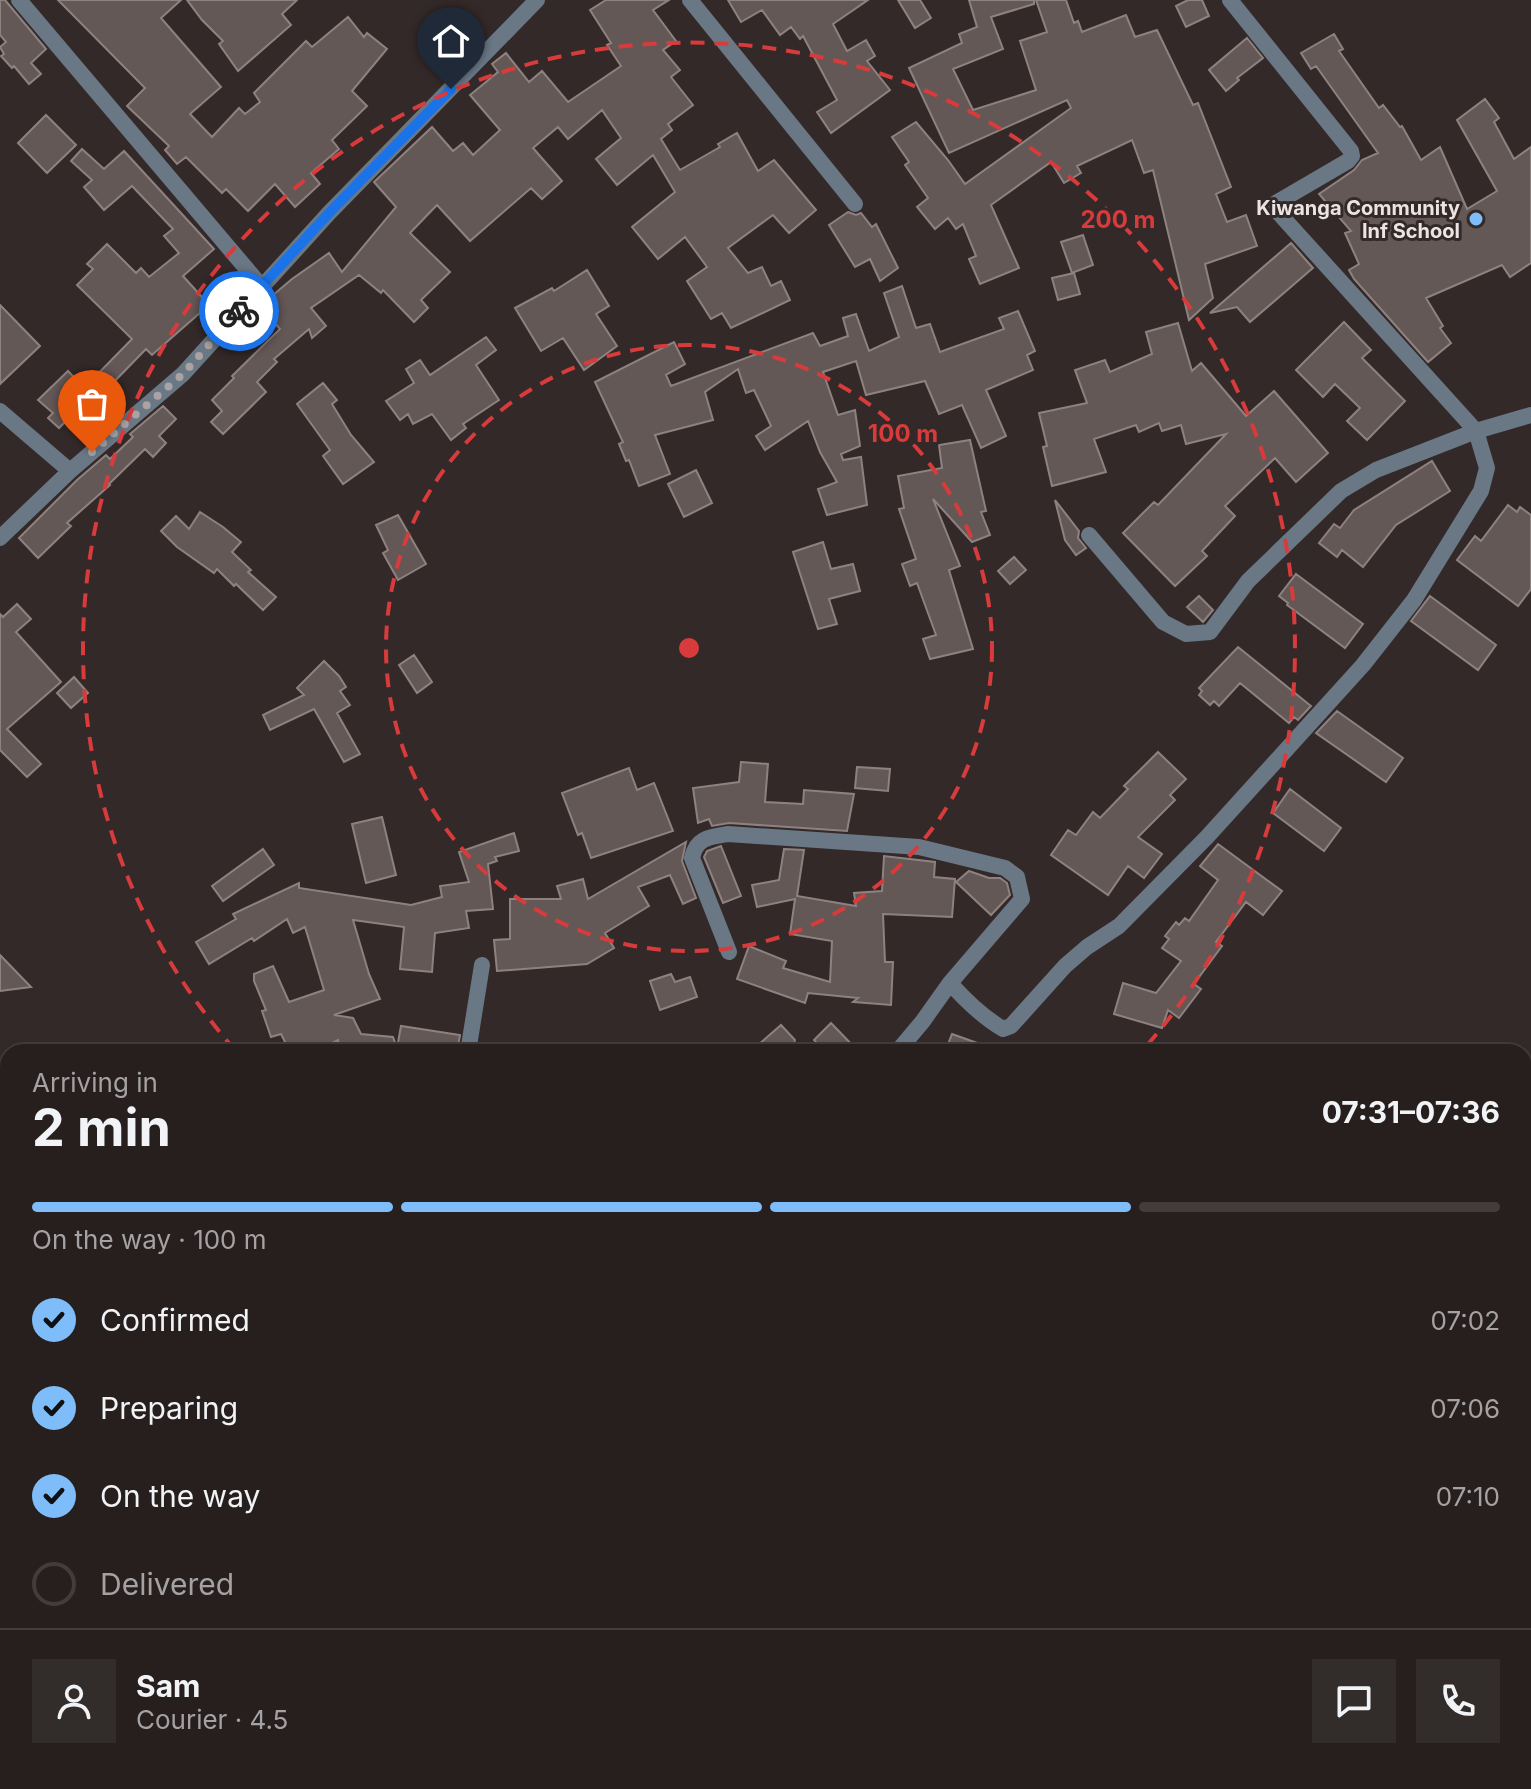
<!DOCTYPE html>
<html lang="en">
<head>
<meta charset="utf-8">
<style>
  :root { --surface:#261f1e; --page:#322c2b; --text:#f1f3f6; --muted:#a4a2a4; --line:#423d3c; --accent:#7ebdf9 }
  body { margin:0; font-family:Inter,sans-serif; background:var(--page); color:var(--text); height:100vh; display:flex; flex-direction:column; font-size:30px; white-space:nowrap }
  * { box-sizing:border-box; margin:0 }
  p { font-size:26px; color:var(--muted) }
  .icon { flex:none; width:44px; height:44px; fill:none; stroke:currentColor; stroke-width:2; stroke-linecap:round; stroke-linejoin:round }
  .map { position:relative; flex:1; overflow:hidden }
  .panel { position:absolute; left:0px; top:1044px; width:1532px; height:746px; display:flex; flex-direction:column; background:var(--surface); border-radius:24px 24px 0 0; box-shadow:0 2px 6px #0004,0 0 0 2px var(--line) }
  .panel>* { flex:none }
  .pin { position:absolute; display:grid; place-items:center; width:68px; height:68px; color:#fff; margin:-82px -34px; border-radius:50% 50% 50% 0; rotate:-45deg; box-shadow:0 0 8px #0007 }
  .pin .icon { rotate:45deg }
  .courier { position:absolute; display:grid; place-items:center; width:80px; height:80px; margin:-40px; border:6px solid #1a73e8; border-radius:50%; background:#fff; color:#222; box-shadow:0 2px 10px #0007 }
  .summary em { font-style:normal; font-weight:700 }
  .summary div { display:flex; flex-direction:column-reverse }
  .summary { display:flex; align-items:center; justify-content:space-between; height:136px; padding:0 32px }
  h1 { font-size:52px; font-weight:700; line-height:60px }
  .bar { display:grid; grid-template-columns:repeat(4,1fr); gap:12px 8px; align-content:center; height:96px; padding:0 32px }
  .bar i { height:10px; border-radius:6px; background:var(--line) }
  .bar .active { background:var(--accent) }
  .bar p { grid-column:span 4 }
  .line { display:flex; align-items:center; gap:20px; padding:0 32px; border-top:2px solid var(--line) }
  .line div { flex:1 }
  .round { display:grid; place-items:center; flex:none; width:84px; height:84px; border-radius:0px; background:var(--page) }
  ol { padding:0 32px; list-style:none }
  li { display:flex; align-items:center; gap:24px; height:88px }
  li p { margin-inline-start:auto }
  li .icon { padding:8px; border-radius:50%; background:var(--accent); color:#111; stroke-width:4 }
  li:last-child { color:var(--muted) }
  li i { width:44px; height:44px; border:4px solid var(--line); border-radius:50% }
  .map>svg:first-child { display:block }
</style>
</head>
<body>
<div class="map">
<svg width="1531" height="1789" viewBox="0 0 1531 1789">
  <rect width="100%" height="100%" fill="#332928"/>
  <path fill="#645857" stroke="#8e8281" stroke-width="2" d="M 0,0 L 5,0 L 46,49 L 31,63 L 41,74 L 29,84 L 14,66 L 12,68 L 1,56 L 4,54 L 0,47 L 6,42 L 0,35 Z
    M 58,0 L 181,0 L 161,18 L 221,87 L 190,114 L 212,137 L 239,108 L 245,114 L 260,102 L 254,93 L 306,41 L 312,47 L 348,17 L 364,37 L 367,33 L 387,49 L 352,91 L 367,106 L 332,140 L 339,149 L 311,173 L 320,184 L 295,207 L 275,184 L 248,211 L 226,189 L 222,193 L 186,157 L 177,164 L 165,150 L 169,146 L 127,106 L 145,88 Z
    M 187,0 L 297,0 L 282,14 L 291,25 L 238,71 L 219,44 L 223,41 L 202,20 Z
    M 606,0 L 669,0 L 653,10 L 676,41 L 663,50 L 680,70 L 671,77 L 693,105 L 668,124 L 672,130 L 661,139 L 680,170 L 720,147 L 718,144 L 737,133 L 758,171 L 774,160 L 816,210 L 789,233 L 773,215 L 728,248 L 748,273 L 762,267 L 771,286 L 781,281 L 790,300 L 731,328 L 722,313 L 711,319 L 687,281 L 707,267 L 685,237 L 658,259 L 632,227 L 675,192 L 653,155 L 617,185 L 596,159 L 621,138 L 602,110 L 568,139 L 558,127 L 533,148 L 562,181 L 542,199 L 531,188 L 470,241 L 437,205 L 410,233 L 450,272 L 421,300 L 428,308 L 414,322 L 383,290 L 381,293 L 359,275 L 311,308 L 326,326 L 312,338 L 309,329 L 274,359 L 277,362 L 257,382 L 266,392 L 223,434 L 211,422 L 222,411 L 212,400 L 234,378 L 232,376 L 280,329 L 260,306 L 292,279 L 329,253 L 342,272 L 396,207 L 374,182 L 432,127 L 453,151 L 463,143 L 473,155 L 500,130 L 470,95 L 498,72 L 492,64 L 506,53 L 529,82 L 542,71 L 568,102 L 621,66 L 607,45 L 611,43 L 590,10 Z
    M 728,0 L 868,0 L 833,24 L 847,51 L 866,40 L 875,56 L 867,61 L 890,90 L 831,133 L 817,112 L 837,100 L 803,36 L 800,39 L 791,27 L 780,35 L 762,10 L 741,22 Z
    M 898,0 L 920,0 L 931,18 L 915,28 Z
    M 969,0 L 1034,0 L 1034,4 L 991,17 L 1003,49 L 953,69 L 973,110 L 1036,90 L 1020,41 L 1047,32 L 1036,0 L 1066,0 L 1074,23 L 1078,21 L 1082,32 L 1126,15 L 1135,37 L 1157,30 L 1193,105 L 1198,103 L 1231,187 L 1216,194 L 1227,222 L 1246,215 L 1257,246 L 1205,264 L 1213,298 L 1189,320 L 1153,170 L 1144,173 L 1132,140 L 1077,166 L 1081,173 L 1064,183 L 1051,162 L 991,205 L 1019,268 L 980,284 L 969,259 L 976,256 L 963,224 L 956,229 L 948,218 L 935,229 L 917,207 L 928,198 L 905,165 L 909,162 L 892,137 L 916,122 L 948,160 L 965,184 L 1071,108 L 1067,100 L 949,153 L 909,68 L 962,43 L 959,34 L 977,27 Z
    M 1188,0 L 1202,0 L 1209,16 L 1186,27 L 1176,6 Z
    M 1334,34 L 1343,49 L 1339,51 L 1379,108 L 1383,105 L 1400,127 L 1402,126 L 1421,160 L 1440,147 L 1467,209 L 1497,191 L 1457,120 L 1485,99 L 1499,118 L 1494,122 L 1514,159 L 1531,147 L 1531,263 L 1510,277 L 1502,265 L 1426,298 L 1443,326 L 1440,328 L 1451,343 L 1428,362 L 1354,279 L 1349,270 L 1359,264 L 1345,233 L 1351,231 L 1319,194 L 1354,170 L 1362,160 L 1378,153 L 1316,66 L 1311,69 L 1301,53 Z
    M 1247,38 L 1263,58 L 1237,78 L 1239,80 L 1226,91 L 1209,70 Z
    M 46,115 L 76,145 L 47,173 L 18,143 Z
    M 82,149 L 104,169 L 124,151 L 214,249 L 183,276 L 209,305 L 152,355 L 146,349 L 74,423 L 69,418 L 59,428 L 48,418 L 53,413 L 38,400 L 68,371 L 84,388 L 132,339 L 77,285 L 93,269 L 87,264 L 107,244 L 136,273 L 141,268 L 149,277 L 179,253 L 164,236 L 173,229 L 132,186 L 104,210 L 84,187 L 92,180 L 71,161 Z
    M 848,212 L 856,215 L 861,213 L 872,227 L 876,224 L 898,268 L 880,281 L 870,259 L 855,267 L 829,225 Z
    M 1083,235 L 1093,265 L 1072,273 L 1061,242 Z
    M 1291,243 L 1313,268 L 1250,322 L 1237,307 L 1210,313 Z
    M 587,270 L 609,306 L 596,314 L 617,346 L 584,370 L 563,338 L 541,351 L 515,308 L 552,288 L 554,291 Z
    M 1074,273 L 1080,294 L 1058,300 L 1052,278 Z
    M 902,286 L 916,328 L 930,324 L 940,352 L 1004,329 L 999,318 L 1018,311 L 1035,351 L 1027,355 L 1033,370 L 986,390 L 1006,436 L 981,448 L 962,405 L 939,414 L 925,381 L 866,395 L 856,361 L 823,372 L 838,415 L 855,410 L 860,446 L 841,454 L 843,460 L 861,457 L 867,505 L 827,515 L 818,489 L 837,482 L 820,452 L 808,421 L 765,450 L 756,436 L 771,426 L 754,390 L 746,393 L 738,369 L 705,392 L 713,420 L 655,435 L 670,474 L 639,486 L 629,460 L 626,461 L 619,444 L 623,442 L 595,382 L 674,342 L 685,364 L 666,375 L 671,386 L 813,333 L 820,346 L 848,336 L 843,318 L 856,314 L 869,351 L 899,337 L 884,293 Z
    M 0,305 L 40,346 L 0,384 Z
    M 1344,322 L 1371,350 L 1362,358 L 1405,401 L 1367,440 L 1347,421 L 1360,408 L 1335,384 L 1323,397 L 1296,370 Z
    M 1178,323 L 1192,371 L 1201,363 L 1246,416 L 1274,391 L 1328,453 L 1296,482 L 1275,458 L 1225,506 L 1235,516 L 1202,551 L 1207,556 L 1175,586 L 1123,533 L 1154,502 L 1158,505 L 1226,434 L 1186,444 L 1181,425 L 1162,431 L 1159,423 L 1139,432 L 1136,425 L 1094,439 L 1106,472 L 1052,486 L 1043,447 L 1047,446 L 1039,413 L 1087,403 L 1075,370 L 1105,360 L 1110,372 L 1152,354 L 1146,332 Z
    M 486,337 L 496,350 L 476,365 L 499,400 L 463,424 L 466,428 L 451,440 L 432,414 L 413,424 L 408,414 L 400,420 L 386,401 L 414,383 L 406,369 L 420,360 L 430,375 Z
    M 323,383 L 337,400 L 332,404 L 351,435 L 374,462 L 343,484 L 323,456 L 330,450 L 297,404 Z
    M 163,406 L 176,419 L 159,436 L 166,443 L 153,457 L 145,449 L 109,484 L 110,485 L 67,523 L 71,526 L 38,558 L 19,538 L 77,480 L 106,455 L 110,459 L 133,437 L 130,434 Z
    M 970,440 L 986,511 L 981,512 L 990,535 L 972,542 L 933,499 L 960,566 L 949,570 L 973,649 L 930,659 L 923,639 L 936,635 L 917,583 L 910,586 L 902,564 L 916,559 L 899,509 L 904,508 L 898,476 L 942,468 L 939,445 Z
    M 1432,461 L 1450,491 L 1396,525 L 1363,567 L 1342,550 L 1337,557 L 1319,543 L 1334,524 L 1340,528 L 1354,510 Z
    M 696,470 L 712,503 L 684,517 L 668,484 Z
    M 1055,500 L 1079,531 L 1078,538 L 1086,548 L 1076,555 L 1065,540 Z
    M 1508,505 L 1517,512 L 1520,507 L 1531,515 L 1531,589 L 1518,606 L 1457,560 L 1475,536 L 1481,541 Z
    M 200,512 L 223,527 L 241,542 L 232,552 L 251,570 L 248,572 L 276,597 L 263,610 L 236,584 L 234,586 L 217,569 L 214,573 L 177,547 L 161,531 L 176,516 L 189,529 Z
    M 398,515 L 426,564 L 398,580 L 383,553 L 388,550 L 376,525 Z
    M 823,542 L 831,569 L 853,564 L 860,591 L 829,599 L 837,624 L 818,629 L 793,552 Z
    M 1014,557 L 1026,570 L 1010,584 L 998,571 Z
    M 1296,574 L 1363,624 L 1345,648 L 1287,605 L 1288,603 L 1279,596 Z
    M 1199,596 L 1213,610 L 1203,622 L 1187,607 Z
    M 1430,596 L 1496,645 L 1478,670 L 1411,621 Z
    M 17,604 L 31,619 L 16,632 L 61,682 L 7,729 L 41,764 L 27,777 L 0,750 L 0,614 L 3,617 Z
    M 1238,647 L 1311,706 L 1298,720 L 1294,717 L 1289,723 L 1240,683 L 1219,706 L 1214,701 L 1210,705 L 1199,695 L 1202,691 L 1199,688 Z
    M 414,655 L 432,682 L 417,693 L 399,665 Z
    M 324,661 L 339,676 L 346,687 L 340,691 L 350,705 L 337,713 L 360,754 L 344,762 L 314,709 L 270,730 L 263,715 L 304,695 L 297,688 Z
    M 74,677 L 88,693 L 71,708 L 57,693 Z
    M 1337,711 L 1403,758 L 1386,782 L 1316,733 Z
    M 1158,752 L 1186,779 L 1170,795 L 1175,800 L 1138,837 L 1162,854 L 1144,878 L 1128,866 L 1108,895 L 1051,855 L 1068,830 L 1076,835 L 1093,812 L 1100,818 L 1128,789 L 1124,786 Z
    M 741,762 L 768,764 L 765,802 L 803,804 L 804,790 L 854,794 L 847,831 L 729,823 L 712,826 L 709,819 L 698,823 L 693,788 L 739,782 Z
    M 857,767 L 890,769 L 888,791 L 855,788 Z
    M 629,768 L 637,790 L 654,783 L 673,831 L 591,858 L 582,833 L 578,835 L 562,793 Z
    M 1290,789 L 1341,828 L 1324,851 L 1273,813 Z
    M 382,817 L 396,875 L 366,883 L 352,824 Z
    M 514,833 L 519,851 L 495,857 L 497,861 L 488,864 L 493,909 L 466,911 L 469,928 L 435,933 L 432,972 L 400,969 L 404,927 L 353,920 L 369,974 L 380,999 L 334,1015 L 353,1018 L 361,1034 L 393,1037 L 397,1048 L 401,1026 L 460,1035 L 457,1052 L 340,1052 L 338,1040 L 314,1052 L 290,1052 L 281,1034 L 271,1037 L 262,1011 L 266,1010 L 254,981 L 254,974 L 273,966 L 289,1002 L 324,990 L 305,927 L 293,933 L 287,919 L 254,941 L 252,938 L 209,964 L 196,942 L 236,919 L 233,914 L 299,883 L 299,888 L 411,905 L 442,897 L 440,886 L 469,882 L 459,852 Z
    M 686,842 L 682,861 L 696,898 L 683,904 L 670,875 L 638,887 L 649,906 L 605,933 L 614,948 L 587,964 L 497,971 L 494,940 L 510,939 L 510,899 L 561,899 L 557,886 L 583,879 L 588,899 Z
    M 1218,844 L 1282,891 L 1263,915 L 1246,902 L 1216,942 L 1222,946 L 1194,984 L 1201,989 L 1179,1018 L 1168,1010 L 1162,1028 L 1114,1014 L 1123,983 L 1156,993 L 1181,961 L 1162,948 L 1169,939 L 1165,936 L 1176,922 L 1179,925 L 1185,918 L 1189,921 L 1218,880 L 1200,866 Z
    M 721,846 L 741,896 L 723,903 L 704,857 L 707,851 Z
    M 263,849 L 274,865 L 223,901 L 212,886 Z
    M 784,849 L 804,850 L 797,896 L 856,906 L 854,893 L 882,891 L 884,856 L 935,862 L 934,877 L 955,879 L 952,917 L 883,914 L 885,962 L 893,962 L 891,1005 L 853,1002 L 858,998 L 808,993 L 805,1003 L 737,979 L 749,946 L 786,961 L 783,968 L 830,982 L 832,941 L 790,934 L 795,899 L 757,907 L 752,885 L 779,880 Z
    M 969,871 L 989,878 L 1000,878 L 1007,883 L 1010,895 L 991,915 L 956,882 Z
    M 0,955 L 31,987 L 0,991 Z
    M 671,974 L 675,982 L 690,977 L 697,997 L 660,1010 L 650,981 Z
    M 831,1023 L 859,1052 L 825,1052 L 814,1040 Z
    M 781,1025 L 795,1040 L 791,1052 L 750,1052 Z
    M 952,1034 L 997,1050 L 997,1052 L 945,1052 Z"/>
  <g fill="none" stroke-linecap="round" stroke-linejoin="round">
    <path stroke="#6a7886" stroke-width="16" d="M 19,0 L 262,287
      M 690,0 L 855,204
      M 0,411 L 70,471
      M 1089,535 L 1163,622 L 1186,634 L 1210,632 L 1248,581 L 1341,491 L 1376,470 L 1476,431 L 1531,415
      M 0,538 L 70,471 L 183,374 L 329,213 L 537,0
      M 729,952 L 692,858 C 696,838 709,837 728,834 L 919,847 L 1005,868 L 1017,877 L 1022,899 L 950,983 L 923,1021 L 897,1052
      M 950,983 C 966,1001 983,1017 1003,1029 L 1011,1026 L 1065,966 L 1087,947 L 1119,926 L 1207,837 L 1363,665 L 1414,600 L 1481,491 L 1487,468 L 1476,431 L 1276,210 L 1276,203 L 1348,161 L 1352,156 L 1351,151 L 1230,0
      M 468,1052 L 482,965
      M 1524,1138 L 1531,1122
      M 1524,1374 L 1531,1377
      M 0,1570 L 8,1569
      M 1524,1690 L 1531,1677
      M 0,1715 L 8,1724
      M 60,1782 L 66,1789
      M 1440,1782 C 1451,1788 1462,1789 1472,1782
      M 364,1789 L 374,1782
      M 1171,1789 L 1175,1782"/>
  </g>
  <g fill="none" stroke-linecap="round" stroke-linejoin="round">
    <path stroke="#aba3a2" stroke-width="8" stroke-dasharray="0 14.4" d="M 92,452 L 183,374 L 239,311"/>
    <path stroke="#1a73e8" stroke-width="10" d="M 239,311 L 329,213 L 451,89"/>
  </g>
  <g fill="none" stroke="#d83b3b" stroke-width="4" stroke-dasharray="14 10">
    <circle cx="689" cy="648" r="303"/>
    <path d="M235 1050A606 606 0 1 1 1143 1050"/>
  </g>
  <circle fill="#7ebdf9" stroke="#332928" stroke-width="3" cx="1476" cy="219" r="8"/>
  <g text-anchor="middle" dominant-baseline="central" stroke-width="6" stroke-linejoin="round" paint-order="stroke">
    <g font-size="20" font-weight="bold" fill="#ebe4e3" stroke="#332928" text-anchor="end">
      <text x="1460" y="208">Kiwanga Community<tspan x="1460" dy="23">Inf School</tspan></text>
    </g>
  </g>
  <circle cx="689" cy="648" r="12" fill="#d83b3b" stroke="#332928" stroke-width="4"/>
  <g font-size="24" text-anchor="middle" font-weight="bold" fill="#d83b3b" stroke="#332928" stroke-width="6" stroke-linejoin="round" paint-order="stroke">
    <text x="1118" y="228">200 m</text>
    <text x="903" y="442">100 m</text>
  </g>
</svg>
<div class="pin" style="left:92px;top:452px;background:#ea580c"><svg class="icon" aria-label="bag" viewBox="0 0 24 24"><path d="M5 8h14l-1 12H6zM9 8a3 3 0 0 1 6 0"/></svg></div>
<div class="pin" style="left:451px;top:89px;background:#1f2937"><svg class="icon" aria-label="home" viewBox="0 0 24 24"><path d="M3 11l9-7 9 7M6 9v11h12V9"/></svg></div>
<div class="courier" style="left:239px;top:311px"><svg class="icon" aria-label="bike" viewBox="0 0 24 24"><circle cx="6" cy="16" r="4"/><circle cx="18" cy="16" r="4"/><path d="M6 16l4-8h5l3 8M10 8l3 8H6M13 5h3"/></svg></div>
<section class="panel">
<div class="summary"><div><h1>2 min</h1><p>Arriving in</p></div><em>07:31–07:36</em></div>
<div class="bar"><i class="active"></i><i class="active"></i><i class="active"></i><i></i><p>On the way · 100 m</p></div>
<ol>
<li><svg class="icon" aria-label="check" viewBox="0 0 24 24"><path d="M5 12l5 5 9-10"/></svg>Confirmed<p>07:02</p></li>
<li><svg class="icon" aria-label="check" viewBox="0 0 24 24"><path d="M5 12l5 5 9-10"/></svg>Preparing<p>07:06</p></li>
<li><svg class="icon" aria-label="check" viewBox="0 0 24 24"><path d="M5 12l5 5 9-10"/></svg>On the way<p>07:10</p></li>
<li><i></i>Delivered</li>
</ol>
<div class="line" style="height:144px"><a class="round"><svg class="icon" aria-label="person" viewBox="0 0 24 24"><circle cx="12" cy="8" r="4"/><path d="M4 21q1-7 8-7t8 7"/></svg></a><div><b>Sam</b><p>Courier · 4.5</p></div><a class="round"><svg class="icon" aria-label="chat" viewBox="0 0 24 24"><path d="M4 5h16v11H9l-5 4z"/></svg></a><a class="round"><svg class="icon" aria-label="phone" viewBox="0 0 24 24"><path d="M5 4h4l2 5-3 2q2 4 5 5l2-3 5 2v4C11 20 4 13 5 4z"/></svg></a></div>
</section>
</div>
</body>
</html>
